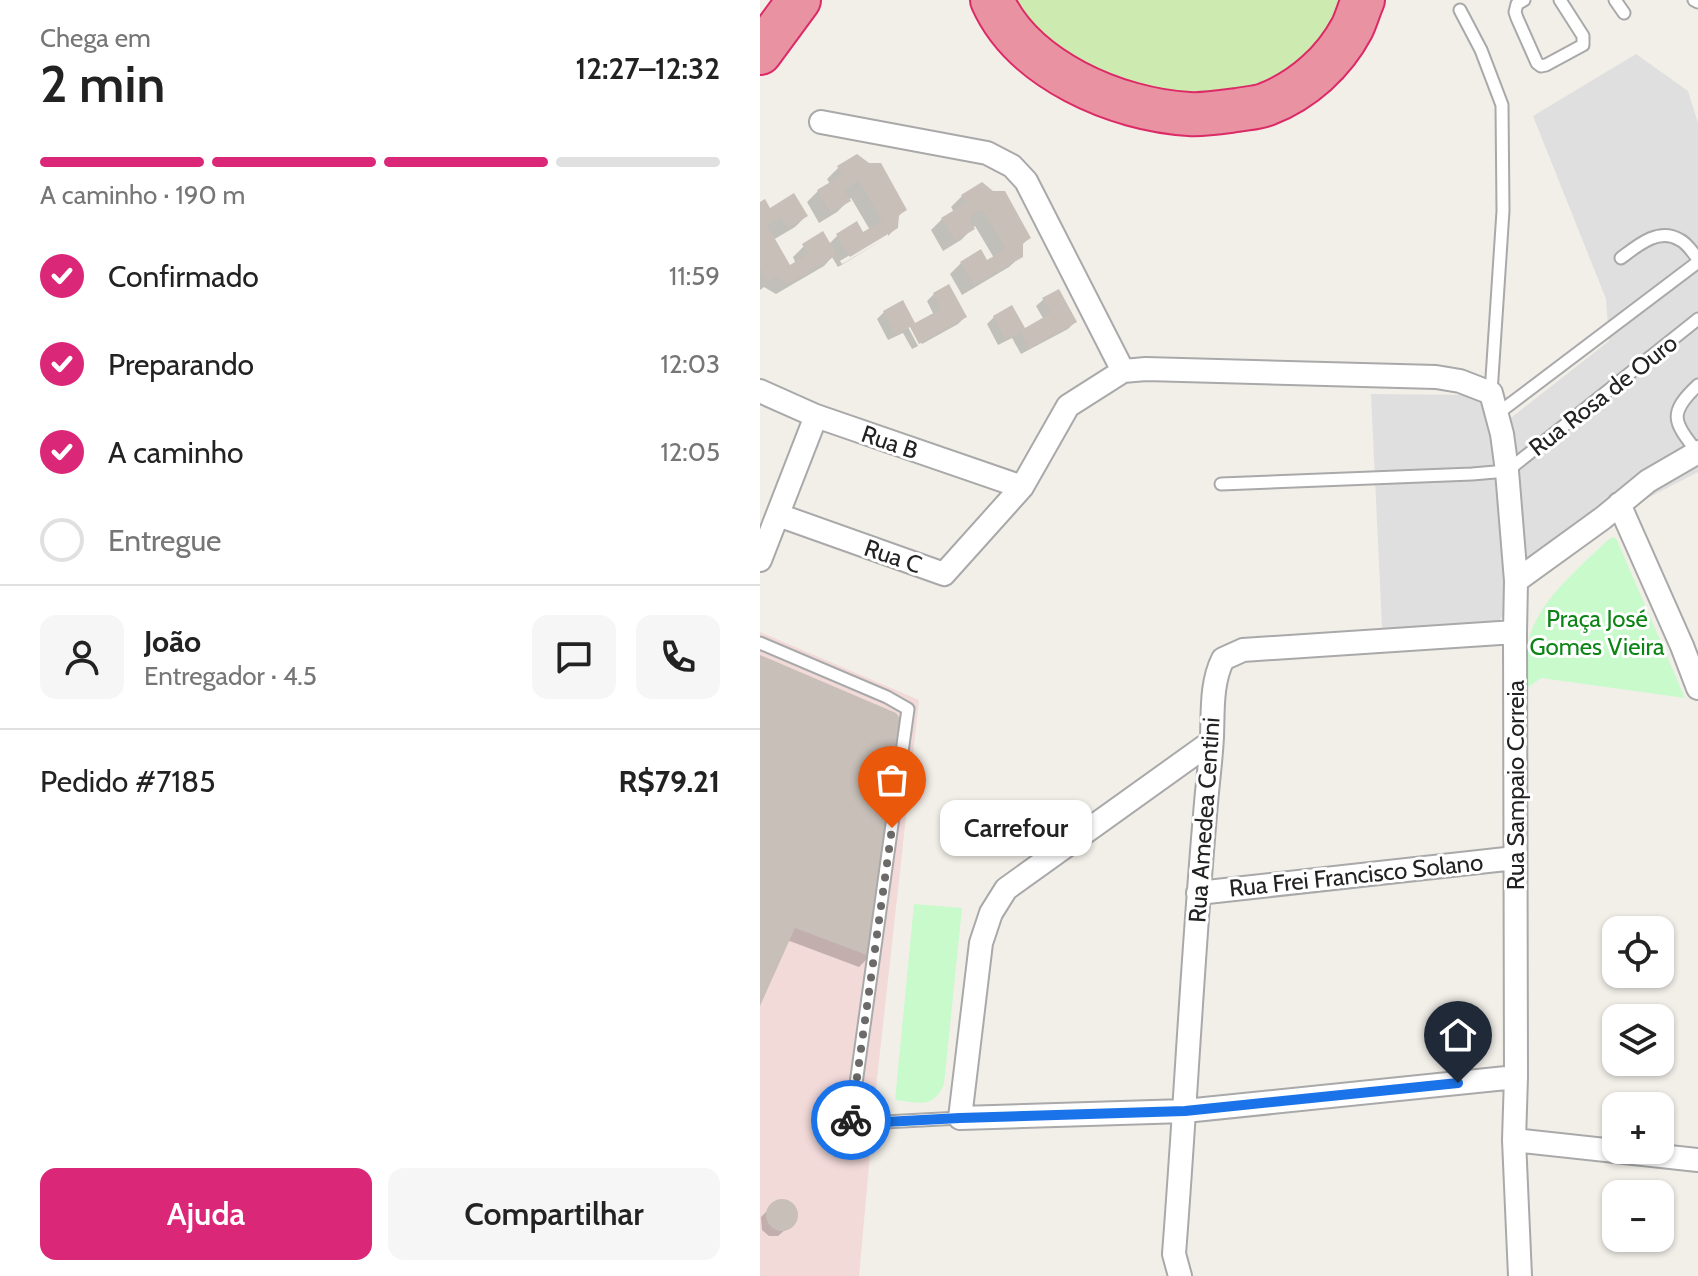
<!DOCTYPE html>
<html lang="pt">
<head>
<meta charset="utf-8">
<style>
  :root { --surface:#fff; --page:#f6f6f6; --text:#222; --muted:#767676; --line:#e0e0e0; --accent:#db2777 }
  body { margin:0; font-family:Cabin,sans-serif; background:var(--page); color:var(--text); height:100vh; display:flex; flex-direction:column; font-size:30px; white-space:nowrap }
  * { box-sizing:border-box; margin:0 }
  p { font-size:26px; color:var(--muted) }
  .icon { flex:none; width:44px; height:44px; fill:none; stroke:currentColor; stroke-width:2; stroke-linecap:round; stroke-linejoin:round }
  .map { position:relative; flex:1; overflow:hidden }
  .side { display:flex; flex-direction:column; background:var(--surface); width:760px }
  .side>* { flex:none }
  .controls { position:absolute; left:842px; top:916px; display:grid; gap:16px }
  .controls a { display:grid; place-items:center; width:72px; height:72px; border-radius:16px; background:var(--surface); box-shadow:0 2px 6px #0004; font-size:40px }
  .pin { position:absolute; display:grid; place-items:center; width:68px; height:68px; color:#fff; margin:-82px -34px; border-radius:50% 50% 50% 0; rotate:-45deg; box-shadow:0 0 8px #0007 }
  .pin .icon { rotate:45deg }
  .courier { position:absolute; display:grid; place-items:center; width:80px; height:80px; margin:-40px; border:6px solid #1a73e8; border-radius:50%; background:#fff; color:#222; box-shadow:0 2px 10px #0007 }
  .bubble { position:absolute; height:56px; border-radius:16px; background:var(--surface); box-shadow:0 2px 6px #0004; font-size:26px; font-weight:600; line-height:56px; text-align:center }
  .headline em { font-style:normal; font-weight:600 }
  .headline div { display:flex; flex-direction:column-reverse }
  .headline { display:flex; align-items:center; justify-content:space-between; height:136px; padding:0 40px }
  h1 { font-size:52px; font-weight:600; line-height:60px }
  .bar { display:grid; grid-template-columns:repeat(4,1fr); gap:12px 8px; align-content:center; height:96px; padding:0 40px }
  .bar i { height:10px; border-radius:6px; background:var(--line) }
  .bar .current { background:var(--accent) }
  .bar p { grid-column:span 4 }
  .line { display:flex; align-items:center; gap:20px; padding:0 40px; border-top:2px solid var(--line) }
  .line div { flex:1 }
  .round { display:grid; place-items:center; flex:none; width:84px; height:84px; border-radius:16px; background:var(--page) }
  ol { padding:0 40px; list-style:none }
  li { display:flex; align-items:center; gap:24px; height:88px }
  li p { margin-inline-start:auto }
  li .icon { padding:8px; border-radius:50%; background:var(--accent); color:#fff; stroke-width:4 }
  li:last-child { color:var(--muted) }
  li i { width:44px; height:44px; border:4px solid var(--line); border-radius:50% }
  .action { display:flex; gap:16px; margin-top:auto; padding:16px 40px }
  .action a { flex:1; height:92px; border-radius:16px; background:var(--accent); color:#fff; font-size:32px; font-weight:600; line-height:92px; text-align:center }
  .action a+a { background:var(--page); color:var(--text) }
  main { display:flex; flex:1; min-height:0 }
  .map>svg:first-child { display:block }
</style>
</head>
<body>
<main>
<section class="side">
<div class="headline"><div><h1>2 min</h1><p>Chega em</p></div><em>12:27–12:32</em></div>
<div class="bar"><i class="current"></i><i class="current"></i><i class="current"></i><i></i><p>A caminho · 190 m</p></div>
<ol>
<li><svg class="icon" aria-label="check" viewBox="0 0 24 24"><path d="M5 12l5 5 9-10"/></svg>Confirmado<p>11:59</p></li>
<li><svg class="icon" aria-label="check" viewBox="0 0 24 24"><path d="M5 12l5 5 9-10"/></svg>Preparando<p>12:03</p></li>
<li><svg class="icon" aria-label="check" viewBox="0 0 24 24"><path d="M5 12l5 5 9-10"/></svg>A caminho<p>12:05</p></li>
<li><i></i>Entregue</li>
</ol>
<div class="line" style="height:144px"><a class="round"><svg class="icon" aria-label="person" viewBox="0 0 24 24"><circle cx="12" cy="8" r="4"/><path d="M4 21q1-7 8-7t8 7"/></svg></a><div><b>João</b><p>Entregador · 4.5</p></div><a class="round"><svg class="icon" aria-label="chat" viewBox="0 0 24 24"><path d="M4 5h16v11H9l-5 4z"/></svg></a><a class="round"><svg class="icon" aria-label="phone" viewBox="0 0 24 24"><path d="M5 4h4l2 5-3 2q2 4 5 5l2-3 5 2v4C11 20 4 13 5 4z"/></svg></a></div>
<div class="line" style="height:104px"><div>Pedido #7185</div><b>R$79.21</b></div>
<div class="action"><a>Ajuda</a><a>Compartilhar</a></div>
</section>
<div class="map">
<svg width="938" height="1276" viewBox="0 0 938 1276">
  <rect width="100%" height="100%" fill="#f2efe9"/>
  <path fill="#e0dfdf" d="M 876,54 L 928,91 L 938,123 L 938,472 L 886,499 L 755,597 L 726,641 L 623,649 L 611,394 L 708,395 L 723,405 L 752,417 L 849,341 L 846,299 L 773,116 Z"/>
  <path fill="#f2dad9" d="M 0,632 L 159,700 L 116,1088 L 99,1276 L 0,1276 Z"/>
  <path fill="#cdebb0" d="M 252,0 L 583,0 L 564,36 L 544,56 L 522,72 L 496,84 L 470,93 L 414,95 L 353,81 L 291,46 Z"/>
  <path fill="#c8facc" d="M 854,537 L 857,540 L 925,698 L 781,678 L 767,688 C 767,674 765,657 768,643 C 776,602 820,567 849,539 Z
    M 154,904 L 202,908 L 184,1084 C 173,1110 159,1102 135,1100 Z"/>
  <path fill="#0003" d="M 97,157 L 144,210 L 137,218 L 136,228 L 128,236 L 128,232 L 80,261 L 82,264 L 126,238 L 78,267 L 72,257 L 64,266 L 16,294 L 4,287 L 0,290 L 0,204 L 9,210 L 46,216 L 35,227 L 13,240 L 29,268 L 36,264 L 33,257 L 44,246 L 69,244 L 77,236 L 103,235 L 110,230 L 91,198 L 77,212 L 59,223 L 47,202 L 58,191 L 70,184 L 67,179 L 78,168 Z
    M 202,196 L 269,238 L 261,246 L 261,256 L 249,267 L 202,295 L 190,274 L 201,263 L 227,262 L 234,258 L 215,226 L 201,240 L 183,251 L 171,230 L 182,219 L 194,212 L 191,207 Z
    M 174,294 L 205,317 L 198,324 L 162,344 L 152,327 L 148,327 L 158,346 L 152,349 L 143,333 L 128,340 L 117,319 L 124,312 L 154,325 L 174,315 L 167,301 Z
    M 284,299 L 315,322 L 308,329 L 261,354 L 252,338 L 238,345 L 227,324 L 234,317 L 264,330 L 284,320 L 276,306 Z
    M 0,657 L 110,956 L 99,967 L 27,940 L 0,1001 Z
    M 25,1201 L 35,1209 L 36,1218 L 34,1222 L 18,1236 L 9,1236 L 2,1230 L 1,1217 L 16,1202 Z"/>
  <path fill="#c7bfb8" d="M 97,154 L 109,163 L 121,163 L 147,210 L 139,215 L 138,228 L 90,257 L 76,234 L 97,221 L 103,232 L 122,221 L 99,181 L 84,190 L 91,201 L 70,213 L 57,190 L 82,175 L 77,166 Z
    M 222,182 L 233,191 L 245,191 L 271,238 L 263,243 L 263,257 L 214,285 L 200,262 L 221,249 L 227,260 L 246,249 L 222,209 L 208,218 L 215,229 L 195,241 L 181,218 L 206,203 L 201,195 Z
    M 34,193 L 48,216 L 28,228 L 21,217 L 7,225 L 30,265 L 48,254 L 42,244 L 63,231 L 77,255 L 28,284 L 16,277 L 8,282 L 0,268 L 0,202 L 5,199 L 10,208 Z
    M 189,284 L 207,317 L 159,344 L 150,327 L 136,335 L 123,311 L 143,300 L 155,323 L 181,309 L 173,293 Z
    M 299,289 L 317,322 L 269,348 L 260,332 L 246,340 L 233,316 L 252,305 L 265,328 L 291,313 L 282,298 Z
    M 0,655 L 136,713 L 140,718 L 112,957 L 35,928 L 0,1006 Z
    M6 1215a16 16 0 1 1 32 0a16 16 0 1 1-32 0Z"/>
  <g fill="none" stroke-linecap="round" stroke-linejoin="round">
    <g stroke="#a9a9a9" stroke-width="15">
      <path id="lane" d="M 764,0 L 757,4 L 755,12 L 757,18 L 777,63 L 781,66 L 786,65 L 823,45 L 823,36 L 800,0
        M 855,0 L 864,13
        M 934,0 L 938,2
        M 700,10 L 721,50 L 742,105 L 743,211 L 731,393
        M 861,258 C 878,245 899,227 920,240 C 927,243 933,253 938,259
        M 737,414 L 938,262
        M 937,452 C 914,422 907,414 938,385
        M 461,484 L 712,474 L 747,471 L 938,319
        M 0,643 L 127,697 L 148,709 L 90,1127 L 106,1123 L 200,1118"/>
    </g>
    <g stroke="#a9a9a9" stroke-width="26">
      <path id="street" d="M 61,122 L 227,153 L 252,166 L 266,181 L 363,371
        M 0,391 L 56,416 L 262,487
        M 859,504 L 922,646 L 938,688
        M 18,515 L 184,574 L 262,487 L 308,406 L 363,371 L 386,369 L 676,377 L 700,381 L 731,393 L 742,434 L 747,471 L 756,581 L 755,632 L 756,1077 L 754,1140 L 760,1276
        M 0,560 L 56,416
        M 756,581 L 843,518 L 888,481 L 938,452
        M 451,742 L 246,889 L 231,913 L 221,943 L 200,1118 L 425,1111 L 756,1077
        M 438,893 L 755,858
        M 754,1140 L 938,1160
        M 420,1276 L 414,1254 C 426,1100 433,946 447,792 C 449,773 451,755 452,737 C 453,711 451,683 463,659 L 483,650 L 755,632"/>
    </g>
    <g stroke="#dc2a67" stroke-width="46">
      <path id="highway" d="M 232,0 C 263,70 357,110 429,114 C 444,115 462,112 477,110 C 487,108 498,108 507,104 C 543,90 574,62 592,28 C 596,20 599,9 603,0
        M 0,53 L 39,0"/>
    </g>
    <use href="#lane" stroke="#fff" stroke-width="11"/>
    <use href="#street" stroke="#fff" stroke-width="22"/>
    <use href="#highway" stroke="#e892a2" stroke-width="42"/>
  </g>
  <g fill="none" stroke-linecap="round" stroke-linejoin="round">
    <path stroke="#6b6a68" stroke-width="8" stroke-dasharray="0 14.4" d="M 91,1120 L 132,828"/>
    <path stroke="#1a73e8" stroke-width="10" d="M 91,1120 L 90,1127 L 106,1123 L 200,1118 L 425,1111 L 698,1083"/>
  </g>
  <g text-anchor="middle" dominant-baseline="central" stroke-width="6" stroke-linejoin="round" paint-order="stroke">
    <g font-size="24" fill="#222" stroke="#fff">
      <text transform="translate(843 395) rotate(-38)">Rua Rosa de Ouro</text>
      <text transform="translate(130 442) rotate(19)">Rua B</text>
      <text transform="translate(133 556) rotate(19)">Rua C</text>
      <text transform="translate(755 785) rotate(-90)">Rua Sampaio Correia</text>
      <text transform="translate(444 820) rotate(-86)">Rua Amedea Centini</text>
      <text transform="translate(596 875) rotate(-6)">Rua Frei Francisco Solano</text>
    </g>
    <g font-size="24" fill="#0c8416" stroke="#fff">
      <text x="837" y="618">Praça José<tspan x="837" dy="28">Gomes Vieira</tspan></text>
    </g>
  </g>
</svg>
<div class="controls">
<a><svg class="icon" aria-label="locate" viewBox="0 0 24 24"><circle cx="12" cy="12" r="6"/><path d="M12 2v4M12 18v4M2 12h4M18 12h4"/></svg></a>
<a><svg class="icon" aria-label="layers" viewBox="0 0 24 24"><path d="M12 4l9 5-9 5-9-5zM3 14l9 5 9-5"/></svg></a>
<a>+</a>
<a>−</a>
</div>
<div class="pin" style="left:132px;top:828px;background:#ea580c"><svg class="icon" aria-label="bag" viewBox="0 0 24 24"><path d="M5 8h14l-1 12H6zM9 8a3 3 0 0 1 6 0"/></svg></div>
<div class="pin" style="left:698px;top:1083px;background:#1f2937"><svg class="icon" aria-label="home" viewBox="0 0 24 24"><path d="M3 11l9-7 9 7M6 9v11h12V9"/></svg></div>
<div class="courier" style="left:91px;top:1120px"><svg class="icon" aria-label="bike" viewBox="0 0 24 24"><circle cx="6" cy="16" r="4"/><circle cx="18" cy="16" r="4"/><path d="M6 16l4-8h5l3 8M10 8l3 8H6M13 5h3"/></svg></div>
<div class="bubble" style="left:180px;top:800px;width:152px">Carrefour</div>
</div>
</main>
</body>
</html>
